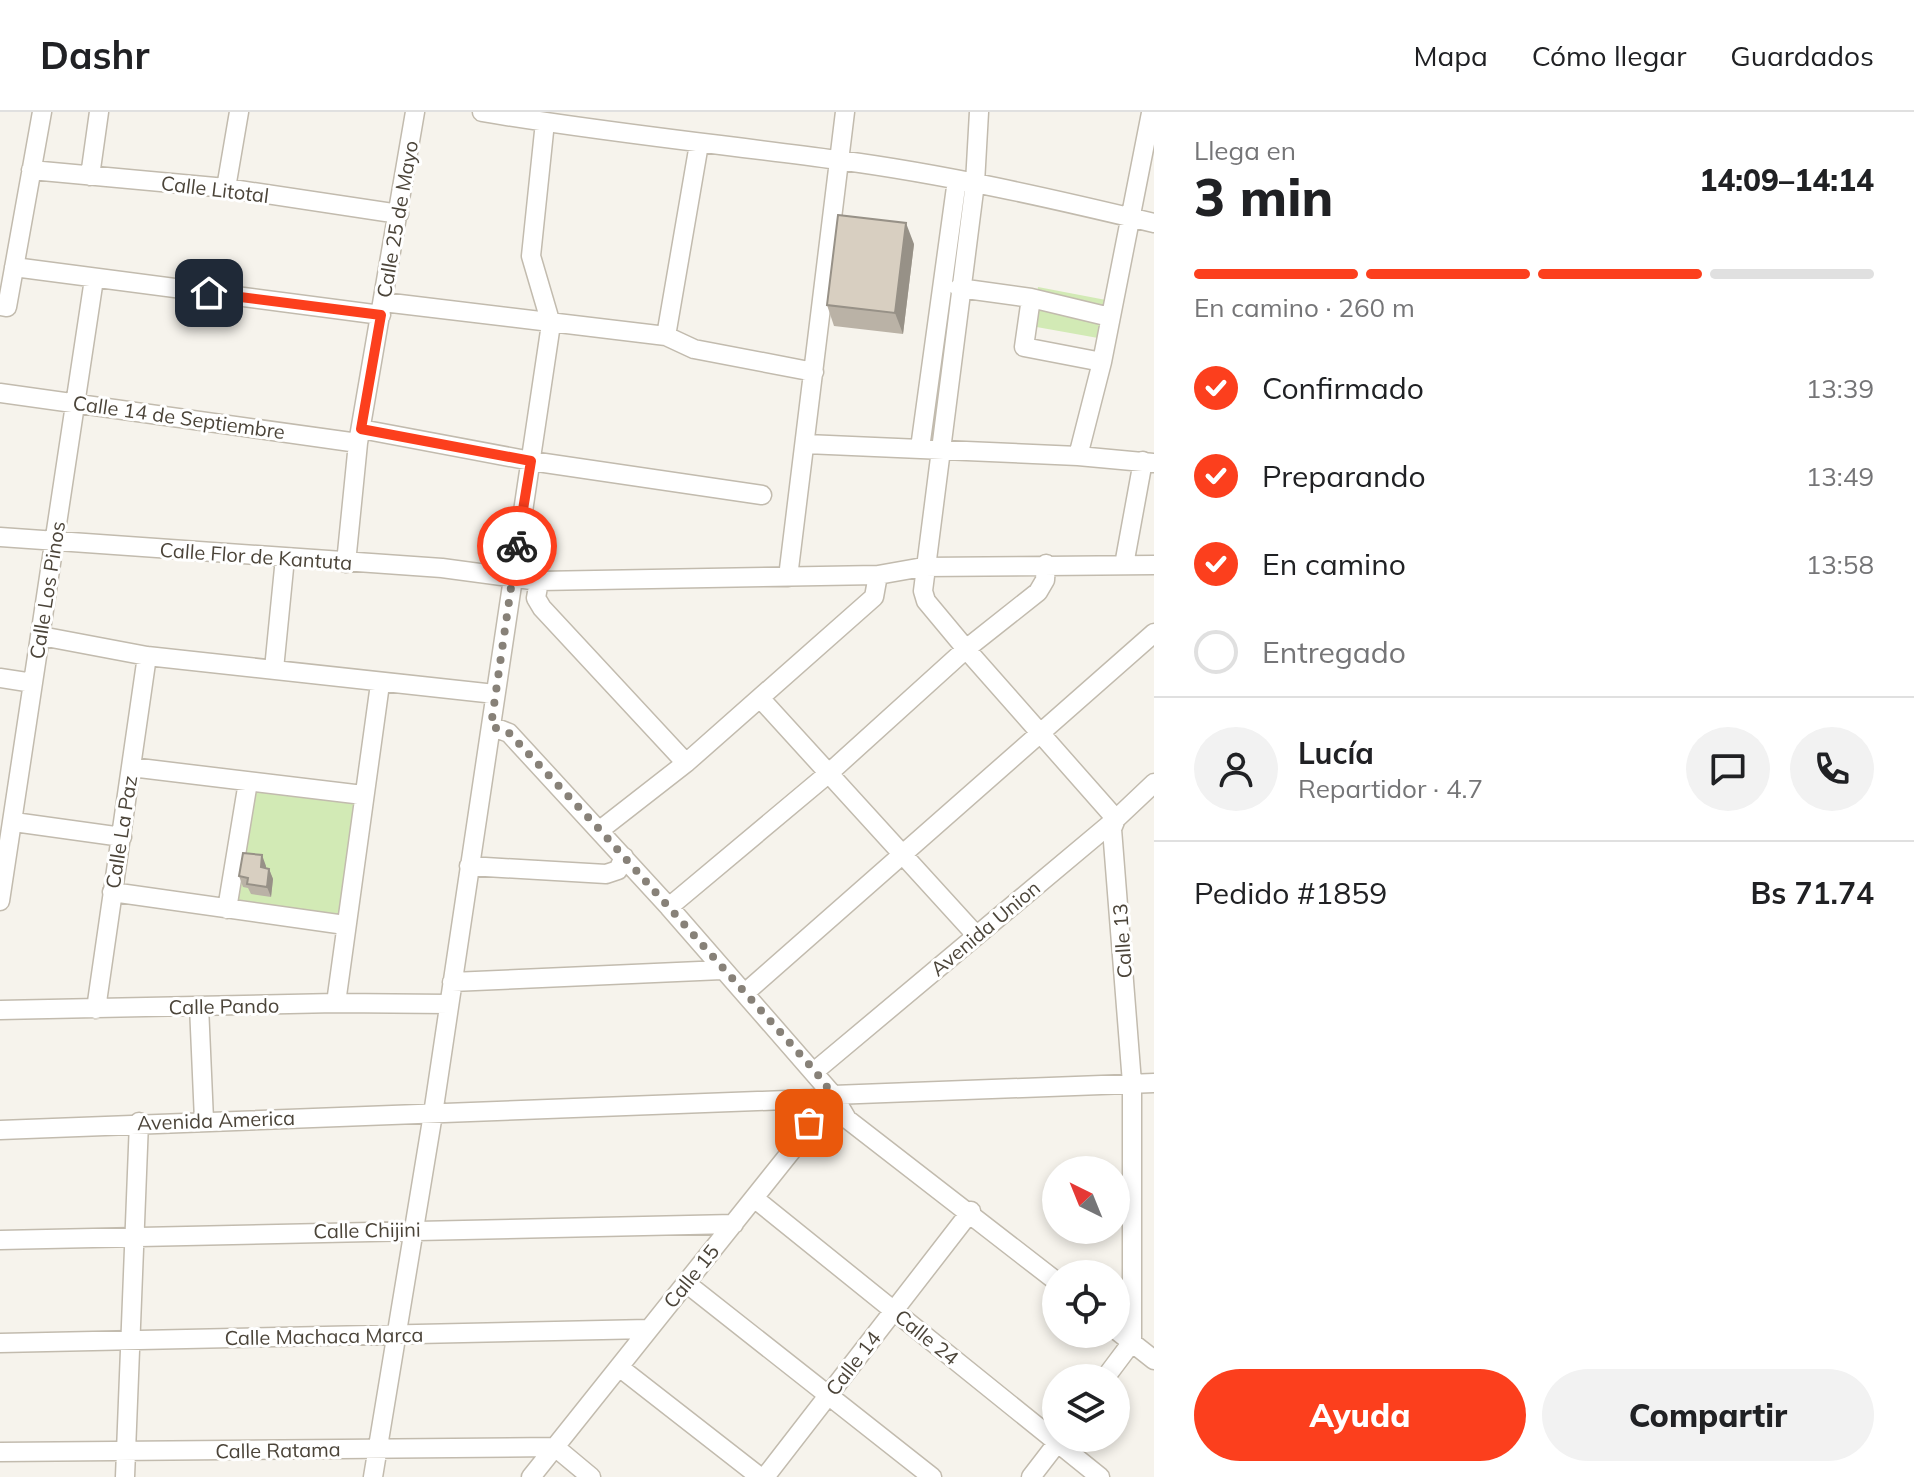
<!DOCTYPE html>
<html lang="es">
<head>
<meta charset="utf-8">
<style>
  :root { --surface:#fff; --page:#f2f2f2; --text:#202124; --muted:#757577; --line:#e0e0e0; --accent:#fc3f1d }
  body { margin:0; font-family:Mulish,sans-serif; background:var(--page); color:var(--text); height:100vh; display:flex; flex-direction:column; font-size:30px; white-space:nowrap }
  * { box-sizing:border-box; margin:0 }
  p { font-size:26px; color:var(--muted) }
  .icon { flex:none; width:44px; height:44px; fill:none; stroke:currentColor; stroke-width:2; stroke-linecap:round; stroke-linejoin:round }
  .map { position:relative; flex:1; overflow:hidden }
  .panel { display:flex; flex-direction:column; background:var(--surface); width:760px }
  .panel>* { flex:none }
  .needle { width:52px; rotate:317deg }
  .buttons { position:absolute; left:1042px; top:1044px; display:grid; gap:16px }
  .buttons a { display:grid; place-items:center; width:88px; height:88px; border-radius:50%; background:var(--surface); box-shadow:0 4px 12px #0003; font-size:40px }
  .pin { position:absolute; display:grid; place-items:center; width:68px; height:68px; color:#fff; margin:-34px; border-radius:16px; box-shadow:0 4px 12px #0006 }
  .courier { position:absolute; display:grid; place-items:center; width:80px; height:80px; margin:-40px; border:6px solid #fc3f1d; border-radius:50%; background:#fff; color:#222; box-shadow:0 2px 10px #0007 }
  .overview em { font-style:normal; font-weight:800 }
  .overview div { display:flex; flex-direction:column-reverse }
  .overview { display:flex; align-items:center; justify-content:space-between; height:136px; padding:0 40px }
  h1 { font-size:52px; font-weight:800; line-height:60px }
  .bar { display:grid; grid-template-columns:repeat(4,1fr); gap:12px 8px; align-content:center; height:96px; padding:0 40px }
  .bar i { height:10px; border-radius:6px; background:var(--line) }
  .bar .active { background:var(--accent) }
  .bar p { grid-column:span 4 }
  .line { display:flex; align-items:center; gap:20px; padding:0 40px; border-top:2px solid var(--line) }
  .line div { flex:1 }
  .round { display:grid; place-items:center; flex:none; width:84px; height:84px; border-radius:42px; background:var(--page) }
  ol { padding:0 40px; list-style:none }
  li { display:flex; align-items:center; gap:24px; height:88px }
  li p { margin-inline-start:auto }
  li .icon { padding:8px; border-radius:50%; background:var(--accent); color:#fff; stroke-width:4 }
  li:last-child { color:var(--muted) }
  li i { width:44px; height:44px; border:4px solid var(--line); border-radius:50% }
  .action { display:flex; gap:16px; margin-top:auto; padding:16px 40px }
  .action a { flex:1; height:92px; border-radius:48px; background:var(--accent); color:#fff; font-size:32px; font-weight:800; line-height:92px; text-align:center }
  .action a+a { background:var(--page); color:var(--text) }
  header { display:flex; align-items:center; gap:48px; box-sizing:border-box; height:112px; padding:0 40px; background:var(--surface); border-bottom:2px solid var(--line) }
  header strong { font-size:38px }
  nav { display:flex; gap:44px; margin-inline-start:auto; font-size:28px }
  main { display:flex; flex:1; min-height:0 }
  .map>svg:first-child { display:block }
</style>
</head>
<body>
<header>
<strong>Dashr</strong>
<nav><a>Mapa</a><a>Cómo llegar</a><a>Guardados</a></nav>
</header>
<main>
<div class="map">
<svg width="1154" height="1365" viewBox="0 0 1154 1365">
  <rect width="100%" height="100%" fill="#f6f3ec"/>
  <path fill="#d2eab5" d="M 1038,175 L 1106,188 L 1098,226 L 1031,214 Z
    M 253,677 L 356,691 L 339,805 L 235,789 Z"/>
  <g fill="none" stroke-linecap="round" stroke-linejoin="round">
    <g stroke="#c2bbae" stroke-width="21">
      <path id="minor" d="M 482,0 C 600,20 719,32 838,48 C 944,62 1050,86 1154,111
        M 979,0 L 975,71 L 923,479 L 926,489 L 966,537 L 1116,707 L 1112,717 L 1132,971 L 1132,1230 L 1105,1266
        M 31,58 L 226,76 L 399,102
        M 90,64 L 99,0
        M 226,76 L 239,0
        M 14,155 L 381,203
        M 959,176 L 1031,186 L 1110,205
        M 1031,186 L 1024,235 L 1102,250
        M 383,190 L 666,224 L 694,237 L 814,260
        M 0,194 L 7,195 L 42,0
        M 666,224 L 699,32
        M 0,281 L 358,331
        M 361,317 L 531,349 L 762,383
        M 806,332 L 1078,344 L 1154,351
        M 920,336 L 957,68
        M 1078,344 L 1102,250 L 1151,1
        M 0,425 L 442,456 L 539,469 L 878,463 L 923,455 L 1154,453
        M 346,451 L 358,331 L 415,0
        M 1124,453 L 1143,349
        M 788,465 L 845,0
        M 539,469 L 536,486 L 542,496 L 686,651
        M 41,524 L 147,544 L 495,582
        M 274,557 L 285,446
        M 0,566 L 33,571
        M 760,586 L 976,823
        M 131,655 L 363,683
        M 14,710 L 122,725
        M 600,718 L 686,651 L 874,485 L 878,463
        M 469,754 L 606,762 L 618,758 L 624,745
        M 112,780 L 345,813
        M 0,789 L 94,167
        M 669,795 L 829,661 L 966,537 L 1038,480 L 1045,468 L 1046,452
        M 227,797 L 248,670
        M 452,870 L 722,858
        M 745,881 L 1154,521
        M 336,891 L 380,572
        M 199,894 L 204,1008
        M 96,897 L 147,544
        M 0,898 L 336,891 L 449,892
        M 815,959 L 1116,707 L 1154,671
        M 0,1018 L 812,987 L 833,983 L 669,795 L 509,621 L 491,614
        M 754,1086 L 1100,1365
        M 0,1128 L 734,1112
        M 1056,1169 L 847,1007 L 833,983 L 1154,971
        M 686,1171 L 932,1365
        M 1116,1218 L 1154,1248
        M 0,1231 L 649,1217
        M 619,1255 L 760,1365
        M 0,1340 L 555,1335 L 805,1022 L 812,987
        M 125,1365 L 139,1010
        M 373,1365 L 433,1002 L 551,212 L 531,144 L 545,10
        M 531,1365 L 555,1335 L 591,1365
        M 765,1365 L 971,1099
        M 1031,1365 L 1061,1326"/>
    </g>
    <use href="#minor" stroke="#fff" stroke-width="18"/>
  </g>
  <path fill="#bab2a6" d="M 914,132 L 903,222 L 834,214 L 827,193 Z
    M 266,754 L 266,756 L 269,757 L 273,767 L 271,785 L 251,782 L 248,776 L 243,775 L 239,764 Z"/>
  <path fill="#979187" d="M 906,111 L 914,132 L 903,222 L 895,201 Z
    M 262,743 L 266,754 L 265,766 L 261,755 Z
    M 269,757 L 273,767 L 271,785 L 267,775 Z"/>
  <path fill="#d8cfc1" stroke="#979187" stroke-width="2" d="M 838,103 L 906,111 L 895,201 L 827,193 Z
    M 243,741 L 262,743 L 261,755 L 269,757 L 267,775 L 247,772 L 248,766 L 239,764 Z"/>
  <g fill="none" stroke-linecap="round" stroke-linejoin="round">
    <path stroke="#878178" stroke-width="8" stroke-dasharray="0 14.4" d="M 517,434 L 491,614 L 509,621 L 600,718 L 815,959 L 833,983 L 812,987 L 809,1011"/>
    <path stroke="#fc3f1d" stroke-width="10" d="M 209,181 L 381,203 L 361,317 L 531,349 L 517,434"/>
  </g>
  <g text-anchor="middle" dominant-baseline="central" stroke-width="6" stroke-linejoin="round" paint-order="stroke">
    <g font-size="20" fill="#4b4439" stroke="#fff">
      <text transform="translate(215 77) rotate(7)">Calle Litotal</text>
      <text transform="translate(397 107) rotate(-80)">Calle 25 de Mayo</text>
      <text transform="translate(179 305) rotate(8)">Calle 14 de Septiembre</text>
      <text transform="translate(256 444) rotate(4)">Calle Flor de Kantuta</text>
      <text transform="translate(47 478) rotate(-81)">Calle Los Pinos</text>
      <text transform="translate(121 720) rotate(-81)">Calle La Paz</text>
      <text transform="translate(985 816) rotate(-40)">Avenida Union</text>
      <text transform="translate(1122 829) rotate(-94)">Calle 13</text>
      <text transform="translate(224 894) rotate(-1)">Calle Pando</text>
      <text transform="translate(216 1008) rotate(-2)">Avenida America</text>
      <text transform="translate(367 1118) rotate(-1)">Calle Chijini</text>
      <text transform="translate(691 1164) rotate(-51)">Calle 15</text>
      <text transform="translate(324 1224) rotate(-1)">Calle Machaca Marca</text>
      <text transform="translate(927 1225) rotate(39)">Calle 24</text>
      <text transform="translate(853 1251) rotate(-52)">Calle 14</text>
      <text transform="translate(278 1338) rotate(-1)">Calle Ratama</text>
    </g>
  </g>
</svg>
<div class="buttons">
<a><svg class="needle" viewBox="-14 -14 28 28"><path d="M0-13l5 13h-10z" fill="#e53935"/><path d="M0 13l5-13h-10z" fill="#757577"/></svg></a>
<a><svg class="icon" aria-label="locate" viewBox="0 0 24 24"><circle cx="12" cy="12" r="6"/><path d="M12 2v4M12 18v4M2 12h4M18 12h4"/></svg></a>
<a><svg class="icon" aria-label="layers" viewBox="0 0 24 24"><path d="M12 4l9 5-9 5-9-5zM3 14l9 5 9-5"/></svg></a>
</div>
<div class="pin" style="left:809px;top:1011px;background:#ea580c"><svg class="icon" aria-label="bag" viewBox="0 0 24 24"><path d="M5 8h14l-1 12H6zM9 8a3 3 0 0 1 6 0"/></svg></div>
<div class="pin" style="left:209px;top:181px;background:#1f2937"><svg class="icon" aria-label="home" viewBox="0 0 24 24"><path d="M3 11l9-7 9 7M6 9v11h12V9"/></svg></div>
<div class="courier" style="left:517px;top:434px"><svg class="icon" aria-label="bike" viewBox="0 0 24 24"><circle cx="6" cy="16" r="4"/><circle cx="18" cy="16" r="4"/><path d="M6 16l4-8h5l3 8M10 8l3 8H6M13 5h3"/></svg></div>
</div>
<section class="panel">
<div class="overview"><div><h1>3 min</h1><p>Llega en</p></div><em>14:09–14:14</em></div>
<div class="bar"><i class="active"></i><i class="active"></i><i class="active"></i><i></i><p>En camino · 260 m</p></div>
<ol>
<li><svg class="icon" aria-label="check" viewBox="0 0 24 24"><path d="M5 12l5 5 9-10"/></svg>Confirmado<p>13:39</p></li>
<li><svg class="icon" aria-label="check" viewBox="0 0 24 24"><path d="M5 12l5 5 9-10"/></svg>Preparando<p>13:49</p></li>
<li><svg class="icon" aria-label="check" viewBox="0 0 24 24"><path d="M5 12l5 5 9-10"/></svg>En camino<p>13:58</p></li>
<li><i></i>Entregado</li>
</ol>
<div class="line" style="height:144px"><a class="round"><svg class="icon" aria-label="person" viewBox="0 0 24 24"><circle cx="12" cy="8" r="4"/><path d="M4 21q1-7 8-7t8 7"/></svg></a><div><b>Lucía</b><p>Repartidor · 4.7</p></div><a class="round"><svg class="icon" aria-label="chat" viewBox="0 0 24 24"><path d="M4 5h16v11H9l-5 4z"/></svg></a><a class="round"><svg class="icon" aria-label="phone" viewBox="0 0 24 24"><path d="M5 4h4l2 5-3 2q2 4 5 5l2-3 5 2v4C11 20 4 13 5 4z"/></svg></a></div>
<div class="line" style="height:104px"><div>Pedido #1859</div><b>Bs 71.74</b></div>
<div class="action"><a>Ayuda</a><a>Compartir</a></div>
</section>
</main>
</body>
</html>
